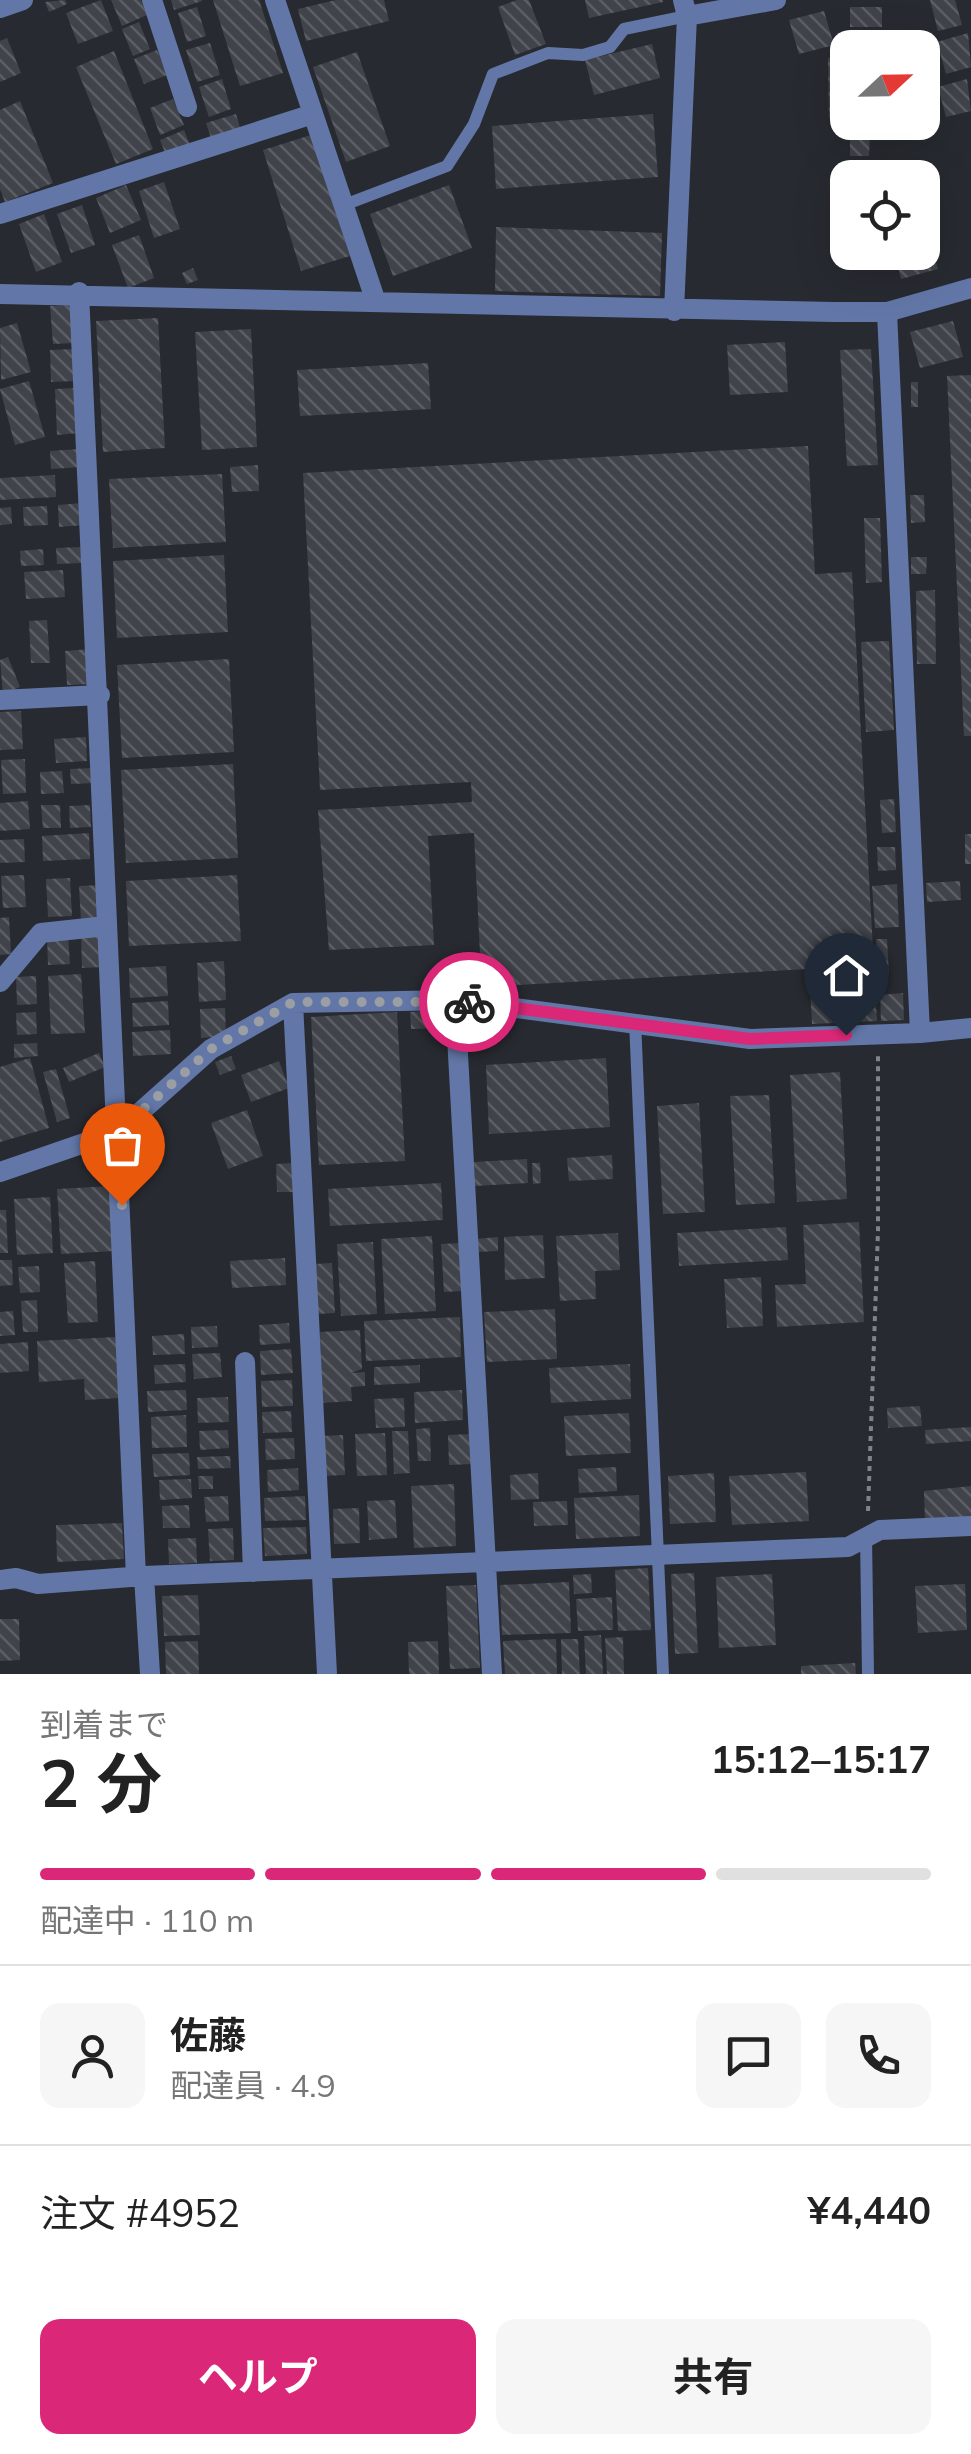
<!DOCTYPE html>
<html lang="ja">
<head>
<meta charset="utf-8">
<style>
  :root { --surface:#fff; --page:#f6f6f6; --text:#222; --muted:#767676; --line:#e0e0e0; --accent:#db2777 }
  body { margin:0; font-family:Mulish,"Noto Sans JP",sans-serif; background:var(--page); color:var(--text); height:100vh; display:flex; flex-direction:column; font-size:38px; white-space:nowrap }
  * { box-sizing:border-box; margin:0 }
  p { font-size:32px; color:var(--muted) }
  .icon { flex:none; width:55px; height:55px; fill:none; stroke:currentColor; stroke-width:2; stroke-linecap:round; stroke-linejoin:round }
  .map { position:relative; height:1674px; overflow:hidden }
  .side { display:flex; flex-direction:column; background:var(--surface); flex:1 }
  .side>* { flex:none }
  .needle { width:65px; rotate:68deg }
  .controls { position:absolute; left:830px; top:30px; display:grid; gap:20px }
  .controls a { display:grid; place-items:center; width:110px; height:110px; border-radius:20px; background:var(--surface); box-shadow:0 10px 40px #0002; font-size:50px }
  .pin { position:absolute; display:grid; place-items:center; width:85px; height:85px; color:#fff; margin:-102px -42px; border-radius:50% 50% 50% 0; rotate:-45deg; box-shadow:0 0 10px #0007 }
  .pin .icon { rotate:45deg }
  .courier { position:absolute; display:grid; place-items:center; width:100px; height:100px; margin:-50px; border:8px solid #db2777; border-radius:50%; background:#fff; color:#222; box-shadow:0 2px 12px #0007 }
  .summary em { font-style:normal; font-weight:700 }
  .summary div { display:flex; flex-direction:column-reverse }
  .summary { display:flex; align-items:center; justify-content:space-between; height:170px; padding:0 40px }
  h1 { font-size:65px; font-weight:700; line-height:75px }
  .bar { display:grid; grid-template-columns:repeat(4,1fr); gap:15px 10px; align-content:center; height:120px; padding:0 40px }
  .bar i { height:12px; border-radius:8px; background:var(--line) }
  .bar .active { background:var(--accent) }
  .bar p { grid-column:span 4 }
  .line { display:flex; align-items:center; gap:25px; padding:0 40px; border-top:2px solid var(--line) }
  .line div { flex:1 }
  .round { display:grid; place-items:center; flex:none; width:105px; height:105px; border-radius:20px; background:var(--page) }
  .action { display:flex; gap:20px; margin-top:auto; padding:20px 40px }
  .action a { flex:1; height:115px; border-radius:20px; background:var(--accent); color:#fff; font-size:40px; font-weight:700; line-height:115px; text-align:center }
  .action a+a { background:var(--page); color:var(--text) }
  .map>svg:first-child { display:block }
</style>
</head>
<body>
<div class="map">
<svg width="971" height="1674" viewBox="0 0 971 1674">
  <defs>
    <pattern id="building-back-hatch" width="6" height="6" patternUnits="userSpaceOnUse" patternTransform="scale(2.5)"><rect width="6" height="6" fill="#40434a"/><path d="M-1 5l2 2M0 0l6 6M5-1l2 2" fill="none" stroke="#5b5e64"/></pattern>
  </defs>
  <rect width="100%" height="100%" fill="#272a30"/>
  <path fill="url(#building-back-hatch)" d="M 65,0 L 67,4 L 49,12 L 45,2 Z
    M 101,0 L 113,31 L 78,44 L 66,13 Z
    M 111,0 L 141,0 L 147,15 L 122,26 Z
    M 171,0 L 202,0 L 202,1 L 174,10 Z
    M 213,0 L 259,0 L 283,73 L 240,86 Z
    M 336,0 L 384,0 L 389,21 L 306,41 L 298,9 Z
    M 517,0 L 529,0 L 546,44 L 515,55 L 498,7 Z
    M 585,0 L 663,0 L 663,2 L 589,18 Z
    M 930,0 L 955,0 L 962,25 L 938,31 Z
    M 197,7 L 206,36 L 187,42 L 178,13 Z
    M 850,7 L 882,7 L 882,27 L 850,27 Z
    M 824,11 L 834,45 L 799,54 L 789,20 Z
    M 139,22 L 150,49 L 133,56 L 122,29 Z
    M 968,33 L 971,67 L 946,74 L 937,42 Z
    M 7,38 L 21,73 L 0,82 L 0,41 Z
    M 210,43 L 220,75 L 197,82 L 186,50 Z
    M 652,44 L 660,78 L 594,95 L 585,60 Z
    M 157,50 L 167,75 L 144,84 L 134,59 Z
    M 114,51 L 153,149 L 116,164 L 76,67 Z
    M 357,52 L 390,146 L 346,162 L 313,67 Z
    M 828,58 L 848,58 L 848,117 L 829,118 Z
    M 222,79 L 231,109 L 209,117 L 199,87 Z
    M 967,79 L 971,111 L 946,117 L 938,87 Z
    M 173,99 L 184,125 L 160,135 L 150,108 Z
    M 20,101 L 53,183 L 5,202 L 0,189 L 0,110 Z
    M 236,114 L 242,134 L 213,144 L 206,123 Z
    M 653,114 L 658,177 L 496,189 L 492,126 Z
    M 184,130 L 192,150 L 168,160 L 160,140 Z
    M 850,134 L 870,134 L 869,156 L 850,156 Z
    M 311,135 L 350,256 L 301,271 L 263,150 Z
    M 164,182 L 180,229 L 154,238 L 139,191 Z
    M 126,185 L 141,220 L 110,233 L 96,198 Z
    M 449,185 L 472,248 L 393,276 L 370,214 Z
    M 82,205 L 95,245 L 71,253 L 57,214 Z
    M 44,214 L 62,262 L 36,272 L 19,224 Z
    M 496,227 L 662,233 L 660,296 L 495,291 Z
    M 139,235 L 154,278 L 128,288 L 112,245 Z
    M 931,246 L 938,269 L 901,279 L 895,255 L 922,252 L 922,248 Z
    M 193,268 L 198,280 L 187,284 L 182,273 Z
    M 72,305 L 75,343 L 53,344 L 50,306 Z
    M 158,318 L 165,448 L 103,452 L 96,321 Z
    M 953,321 L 963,357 L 920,368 L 910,332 Z
    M 17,323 L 31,372 L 1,380 L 0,328 Z
    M 251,329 L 257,447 L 202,450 L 195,332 Z
    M 785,342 L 788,392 L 730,395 L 727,345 Z
    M 73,349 L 75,381 L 51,382 L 50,350 Z
    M 871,349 L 878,465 L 847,466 L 840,350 Z
    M 428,363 L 431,409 L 300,416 L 297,370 Z
    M 971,375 L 971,736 L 964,736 L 947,376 Z
    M 29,381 L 45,437 L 15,445 L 0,389 Z
    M 911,382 L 918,382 L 918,407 L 911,407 Z
    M 77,388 L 79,433 L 57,435 L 55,389 Z
    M 808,446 L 815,574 L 852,572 L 877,1021 L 812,1024 L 809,969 L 464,988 L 462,956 L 480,954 L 474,833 L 428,836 L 434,945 L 329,950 L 318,810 L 472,802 L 471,782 L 320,790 L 303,473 Z
    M 80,449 L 81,467 L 51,469 L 50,451 Z
    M 258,465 L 259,491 L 232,492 L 230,467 Z
    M 222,474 L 226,542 L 113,548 L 109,479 Z
    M 55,475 L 56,497 L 0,500 L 0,478 Z
    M 910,495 L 924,495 L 925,522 L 911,523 Z
    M 83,503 L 84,525 L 59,527 L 58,505 Z
    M 47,506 L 48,525 L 24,526 L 23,507 Z
    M 11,507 L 12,524 L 0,525 L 0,508 Z
    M 864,518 L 880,518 L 882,582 L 866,583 Z
    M 82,547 L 82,563 L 57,564 L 56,548 Z
    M 43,549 L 44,565 L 21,566 L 20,551 Z
    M 224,555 L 228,632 L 117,638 L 113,561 Z
    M 911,557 L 927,557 L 926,574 L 911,574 Z
    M 63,570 L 65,597 L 26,599 L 24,572 Z
    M 935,590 L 936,664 L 917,664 L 916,591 Z
    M 47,620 L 50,663 L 31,663 L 29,621 Z
    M 889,641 L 894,730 L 866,732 L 861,642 Z
    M 91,649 L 93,684 L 67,685 L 65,651 Z
    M 8,657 L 20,687 L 3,694 L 0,660 Z
    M 229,659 L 234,752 L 122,758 L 117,665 Z
    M 21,711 L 23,749 L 0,750 L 0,712 Z
    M 86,737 L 87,761 L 56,763 L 54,739 Z
    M 25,759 L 26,793 L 3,794 L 1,760 Z
    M 233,764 L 238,858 L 126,863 L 121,770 Z
    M 94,768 L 95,783 L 71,784 L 70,769 Z
    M 62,771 L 64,793 L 41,794 L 40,772 Z
    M 894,799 L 896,832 L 882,833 L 880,800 Z
    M 28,801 L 30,829 L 0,831 L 0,803 Z
    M 41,805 L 60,805 L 61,828 L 43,828 Z
    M 90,805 L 91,827 L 70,828 L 69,806 Z
    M 89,833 L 90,859 L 43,861 L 42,836 Z
    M 965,834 L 971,834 L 971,864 L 965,864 Z
    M 24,839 L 25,862 L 0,863 L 0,840 Z
    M 877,847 L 895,847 L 896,870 L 878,871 Z
    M 24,875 L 26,907 L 3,908 L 1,876 Z
    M 237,875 L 241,941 L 129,946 L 126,881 Z
    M 70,878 L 72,916 L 48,917 L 46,879 Z
    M 960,881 L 961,900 L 927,902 L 926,883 Z
    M 897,884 L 899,927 L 875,928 L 872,886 Z
    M 102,885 L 104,919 L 81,920 L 79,886 Z
    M 9,917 L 11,954 L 0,955 L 0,918 Z
    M 102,933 L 103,967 L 82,968 L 81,935 Z
    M 68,935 L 70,964 L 48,965 L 47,936 Z
    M 876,939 L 887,939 L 889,974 L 878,975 Z
    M 224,961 L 226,1000 L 199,1002 L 197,963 Z
    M 166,966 L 168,996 L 130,998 L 129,968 Z
    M 81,974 L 85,1033 L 51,1034 L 48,976 Z
    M 36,976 L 37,1004 L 17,1005 L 16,977 Z
    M 903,993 L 904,1020 L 881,1021 L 880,995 Z
    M 168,1001 L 169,1025 L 133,1027 L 132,1003 Z
    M 225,1008 L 226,1036 L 201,1038 L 200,1009 Z
    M 447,1010 L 448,1028 L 411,1029 L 410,1012 Z
    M 36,1012 L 37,1034 L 17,1035 L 16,1013 Z
    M 397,1012 L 405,1161 L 319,1165 L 311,1017 Z
    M 170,1030 L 171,1054 L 133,1056 L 132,1032 Z
    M 37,1043 L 38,1056 L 14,1058 L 14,1044 Z
    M 99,1053 L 105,1067 L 69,1082 L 63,1068 Z
    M 231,1056 L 236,1069 L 220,1075 L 215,1062 Z
    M 30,1058 L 49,1128 L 0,1142 L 0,1067 Z
    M 606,1058 L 610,1127 L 489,1134 L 486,1065 Z
    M 279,1061 L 289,1088 L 251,1102 L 241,1075 Z
    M 56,1069 L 70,1118 L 57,1122 L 43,1072 Z
    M 840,1072 L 847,1199 L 797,1202 L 790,1075 Z
    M 769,1095 L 775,1203 L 736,1205 L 730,1096 Z
    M 699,1103 L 705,1212 L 663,1214 L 657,1106 Z
    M 247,1110 L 263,1156 L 228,1169 L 211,1123 Z
    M 612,1155 L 613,1179 L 569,1181 L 567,1158 Z
    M 527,1159 L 528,1183 L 475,1186 L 474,1162 Z
    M 292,1163 L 294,1192 L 277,1192 L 276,1164 Z
    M 532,1163 L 540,1163 L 541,1183 L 533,1184 Z
    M 441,1183 L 443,1220 L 330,1226 L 328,1189 Z
    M 112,1186 L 115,1251 L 61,1254 L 57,1189 Z
    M 50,1197 L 53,1253 L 17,1255 L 14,1199 Z
    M 0,1210 L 6,1210 L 8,1253 L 0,1253 Z
    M 859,1222 L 864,1322 L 777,1327 L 775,1285 L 806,1284 L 803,1225 Z
    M 786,1227 L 788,1260 L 679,1266 L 677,1233 Z
    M 618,1233 L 620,1270 L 595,1271 L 596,1299 L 560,1301 L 556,1236 Z
    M 543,1235 L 545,1278 L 505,1280 L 504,1237 Z
    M 432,1236 L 436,1311 L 385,1314 L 381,1239 Z
    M 498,1237 L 498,1251 L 476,1252 L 476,1239 Z
    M 373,1242 L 377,1314 L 341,1316 L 337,1244 Z
    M 461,1243 L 464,1291 L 444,1292 L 441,1244 Z
    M 285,1258 L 286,1285 L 232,1288 L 230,1261 Z
    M 0,1260 L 12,1260 L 13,1285 L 0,1286 Z
    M 95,1261 L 98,1322 L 68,1323 L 64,1263 Z
    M 332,1263 L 335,1313 L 317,1314 L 314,1264 Z
    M 39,1266 L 40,1292 L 20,1293 L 18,1267 Z
    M 761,1277 L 763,1326 L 727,1328 L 724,1279 Z
    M 37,1300 L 38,1332 L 23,1332 L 21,1301 Z
    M 555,1309 L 557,1359 L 487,1362 L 484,1312 Z
    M 13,1311 L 15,1335 L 0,1336 L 0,1312 Z
    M 460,1317 L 461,1357 L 366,1361 L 364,1321 Z
    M 289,1323 L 290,1343 L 260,1345 L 259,1325 Z
    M 217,1326 L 218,1347 L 192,1348 L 191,1327 Z
    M 360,1330 L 362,1369 L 351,1373 L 365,1372 L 365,1386 L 351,1387 L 352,1401 L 322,1403 L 320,1332 Z
    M 184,1334 L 185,1354 L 153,1355 L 152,1336 Z
    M 116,1337 L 119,1398 L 85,1400 L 84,1379 L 39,1382 L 37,1341 Z
    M 28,1342 L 29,1371 L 0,1373 L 0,1344 Z
    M 291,1349 L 293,1373 L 261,1375 L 260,1351 Z
    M 220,1353 L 222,1377 L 194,1379 L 192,1354 Z
    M 185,1364 L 186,1382 L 155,1384 L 154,1365 Z
    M 630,1364 L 631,1399 L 551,1403 L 549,1368 Z
    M 420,1365 L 420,1383 L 374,1385 L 374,1367 Z
    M 292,1380 L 293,1406 L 262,1407 L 261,1381 Z
    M 186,1390 L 187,1410 L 148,1412 L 147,1391 Z
    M 462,1390 L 463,1420 L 415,1423 L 414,1392 Z
    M 228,1397 L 229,1422 L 198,1423 L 197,1398 Z
    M 404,1398 L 405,1427 L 376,1428 L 374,1399 Z
    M 920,1406 L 922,1426 L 888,1428 L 887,1408 Z
    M 291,1411 L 292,1432 L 263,1433 L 262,1412 Z
    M 629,1413 L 631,1453 L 566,1456 L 564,1416 Z
    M 186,1415 L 187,1447 L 152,1448 L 151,1417 Z
    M 971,1427 L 971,1441 L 926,1444 L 925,1430 Z
    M 430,1428 L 431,1461 L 418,1461 L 416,1429 Z
    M 228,1430 L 229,1448 L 200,1450 L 199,1431 Z
    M 392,1431 L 408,1431 L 410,1473 L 394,1474 Z
    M 385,1433 L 387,1475 L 357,1476 L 355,1434 Z
    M 471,1434 L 472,1464 L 449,1465 L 448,1435 Z
    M 343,1435 L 345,1475 L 323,1476 L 321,1436 Z
    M 294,1438 L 295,1459 L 266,1460 L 265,1439 Z
    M 189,1453 L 190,1475 L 154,1477 L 152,1454 Z
    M 230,1456 L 231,1468 L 198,1469 L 197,1457 Z
    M 616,1467 L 617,1491 L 579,1493 L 578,1469 Z
    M 298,1468 L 299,1490 L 268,1492 L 267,1470 Z
    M 806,1472 L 809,1521 L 732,1525 L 729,1476 Z
    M 538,1473 L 539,1499 L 511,1500 L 510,1475 Z
    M 714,1473 L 716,1522 L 670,1524 L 668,1476 Z
    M 198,1476 L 213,1476 L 213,1489 L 199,1489 Z
    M 191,1479 L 192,1498 L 160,1500 L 159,1480 Z
    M 454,1484 L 456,1546 L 414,1548 L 411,1486 Z
    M 971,1486 L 971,1517 L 925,1520 L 924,1491 Z
    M 639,1495 L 640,1536 L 576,1539 L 574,1498 Z
    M 228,1496 L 229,1521 L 206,1522 L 204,1497 Z
    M 305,1496 L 306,1520 L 265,1521 L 264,1498 Z
    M 395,1500 L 397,1538 L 369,1540 L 367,1501 Z
    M 567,1501 L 568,1525 L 534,1526 L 533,1502 Z
    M 189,1505 L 190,1528 L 163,1528 L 162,1506 Z
    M 359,1508 L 360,1543 L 334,1544 L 333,1509 Z
    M 122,1523 L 124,1559 L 57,1562 L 56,1525 Z
    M 306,1527 L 307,1554 L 265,1556 L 263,1528 Z
    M 233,1528 L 234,1560 L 210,1561 L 208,1529 Z
    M 196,1538 L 197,1563 L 169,1564 L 168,1539 Z
    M 648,1568 L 651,1630 L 618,1631 L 615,1570 Z
    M 694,1573 L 698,1653 L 675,1654 L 671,1574 Z
    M 591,1574 L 592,1593 L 574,1594 L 573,1575 Z
    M 772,1574 L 776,1645 L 719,1648 L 716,1577 Z
    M 569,1582 L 571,1633 L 502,1635 L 500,1585 Z
    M 965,1584 L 967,1630 L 918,1633 L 915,1586 Z
    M 476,1585 L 480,1668 L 450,1669 L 446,1586 Z
    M 198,1595 L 200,1635 L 164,1636 L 162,1596 Z
    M 612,1597 L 613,1630 L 578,1631 L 576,1599 Z
    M 0,1619 L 19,1619 L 20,1660 L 0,1661 Z
    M 601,1635 L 603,1674 L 586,1674 L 584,1636 Z
    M 623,1637 L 624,1674 L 607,1674 L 605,1638 Z
    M 556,1639 L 557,1674 L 505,1674 L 503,1641 Z
    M 561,1639 L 578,1639 L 580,1674 L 562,1674 Z
    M 198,1641 L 199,1674 L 166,1674 L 165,1642 Z
    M 438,1641 L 439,1674 L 409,1674 L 408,1642 Z
    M 855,1663 L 856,1674 L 801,1674 L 801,1666 Z"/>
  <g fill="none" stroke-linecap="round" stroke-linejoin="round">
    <path stroke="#808388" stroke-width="4" stroke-dasharray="5 5" stroke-linecap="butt" d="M 868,1511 L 878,1231 L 878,1056"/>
    <path stroke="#6277a7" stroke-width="12" d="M 344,205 L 447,166 L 474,124 L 493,74 L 548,53 L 583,55 L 610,47 L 624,29 L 687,16
      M 635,1021 L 663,1674
      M 866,1536 L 868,1674"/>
    <path stroke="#6277a7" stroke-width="20" d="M 152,0 L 187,107
      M 275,0 L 376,302
      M 0,8 L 23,0
      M 687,16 L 776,0
      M 0,214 L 313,114
      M 79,292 L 136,1577
      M 0,294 L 834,312 L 887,312 L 971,288
      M 674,311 L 687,16 L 683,0
      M 887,312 L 920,1033 L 971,1028
      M 0,700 L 100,695
      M 0,982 L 41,933 L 106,926
      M 455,1000 L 492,1674
      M 293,1003 L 327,1674
      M 0,1172 L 119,1131 L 211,1049 L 293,1003 L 455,1000 L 750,1039 L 920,1033
      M 245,1362 L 253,1572
      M 144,1576 L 848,1547 L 880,1530 L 971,1526
      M 0,1580 L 16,1578 L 38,1584 L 144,1576 L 150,1674"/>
  </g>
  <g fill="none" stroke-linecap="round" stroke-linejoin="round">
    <path stroke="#9b9ea2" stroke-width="10" stroke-dasharray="0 18" d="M 122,1205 L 120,1130 L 211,1049 L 293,1002 L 469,1002"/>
    <path stroke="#db2777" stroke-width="12" d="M 469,1002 L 750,1039 L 846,1035"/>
  </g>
</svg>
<div class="controls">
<a><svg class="needle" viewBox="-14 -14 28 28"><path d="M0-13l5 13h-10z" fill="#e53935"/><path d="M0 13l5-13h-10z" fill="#767676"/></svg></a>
<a><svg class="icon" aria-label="locate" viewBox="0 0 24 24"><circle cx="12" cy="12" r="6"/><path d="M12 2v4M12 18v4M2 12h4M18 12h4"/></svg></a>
</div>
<div class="pin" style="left:122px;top:1205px;background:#ea580c"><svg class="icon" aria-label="bag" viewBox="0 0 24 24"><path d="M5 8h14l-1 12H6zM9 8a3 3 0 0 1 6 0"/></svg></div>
<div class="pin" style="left:846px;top:1035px;background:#1f2937"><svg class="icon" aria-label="home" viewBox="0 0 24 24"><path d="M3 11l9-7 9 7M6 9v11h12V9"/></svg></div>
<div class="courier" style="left:469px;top:1002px"><svg class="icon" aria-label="bike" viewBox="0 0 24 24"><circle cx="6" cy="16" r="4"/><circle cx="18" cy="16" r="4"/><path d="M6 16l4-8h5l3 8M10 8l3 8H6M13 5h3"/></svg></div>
</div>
<section class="side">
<div class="summary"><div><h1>2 分</h1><p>到着まで</p></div><em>15:12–15:17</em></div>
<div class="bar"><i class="active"></i><i class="active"></i><i class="active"></i><i></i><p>配達中 · 110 m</p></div>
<div class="line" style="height:180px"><a class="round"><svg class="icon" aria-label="person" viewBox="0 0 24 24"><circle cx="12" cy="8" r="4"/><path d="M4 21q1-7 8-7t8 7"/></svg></a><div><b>佐藤</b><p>配達員 · 4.9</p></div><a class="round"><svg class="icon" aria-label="chat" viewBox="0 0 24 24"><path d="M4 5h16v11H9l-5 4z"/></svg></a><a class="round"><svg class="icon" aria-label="phone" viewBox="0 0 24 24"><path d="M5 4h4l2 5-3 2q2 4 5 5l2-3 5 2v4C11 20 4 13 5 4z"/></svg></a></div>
<div class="line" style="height:130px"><div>注文 #4952</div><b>¥4,440</b></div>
<div class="action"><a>ヘルプ</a><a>共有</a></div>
</section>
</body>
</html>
